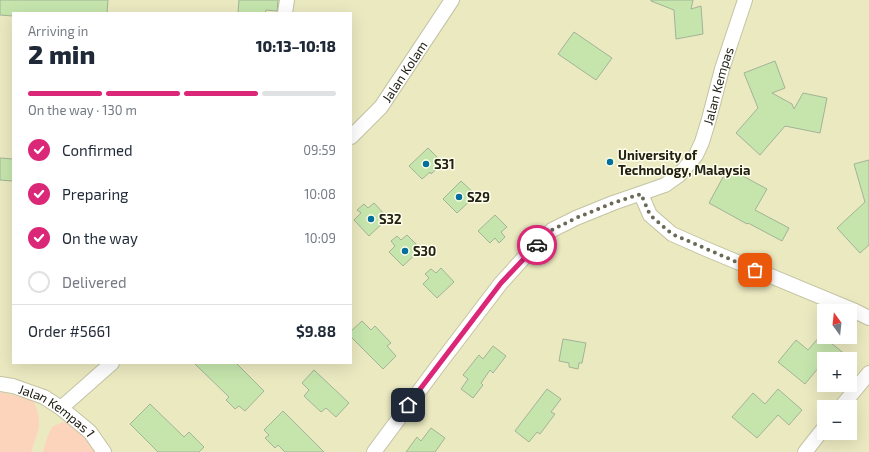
<!DOCTYPE html>
<html lang="en">
<head>
<meta charset="utf-8">
<style>
  :root { --surface:#fff; --page:#f2f2f3; --text:#1f2937; --muted:#747a83; --line:#e0e1e3; --accent:#db2777 }
  body { margin:0; font-family:"Exo 2",sans-serif; background:var(--page); color:var(--text); height:100vh; display:flex; flex-direction:column; font-size:15px; white-space:nowrap }
  * { box-sizing:border-box; margin:0 }
  p { font-size:13px; color:var(--muted) }
  .icon { flex:none; width:22px; height:22px; fill:none; stroke:currentColor; stroke-width:2; stroke-linecap:round; stroke-linejoin:round }
  .map { position:relative; flex:1; overflow:hidden }
  .details { position:absolute; left:12px; top:12px; width:340px; height:352px; display:flex; flex-direction:column; background:var(--surface); border-radius:0px; box-shadow:0 4px 16px #0002 }
  .details>* { flex:none }
  .needle { width:26px; rotate:345deg }
  .fabs { position:absolute; left:817px; top:304px; display:grid; gap:8px }
  .fabs a { display:grid; place-items:center; width:40px; height:40px; border-radius:0px; background:var(--surface); box-shadow:0 4px 16px #0002; font-size:20px }
  .pin { position:absolute; display:grid; place-items:center; width:34px; height:34px; color:#fff; margin:-17px; border-radius:8px; box-shadow:0 2px 6px #0006 }
  .courier { position:absolute; display:grid; place-items:center; width:40px; height:40px; margin:-20px; border:3px solid #db2777; border-radius:50%; background:#fff; color:#222; box-shadow:0 1px 5px #0007 }
  .overview em { font-style:normal; font-weight:800 }
  .overview div { display:flex; flex-direction:column-reverse }
  .overview { display:flex; align-items:center; justify-content:space-between; height:68px; padding:0 16px }
  h1 { font-size:26px; font-weight:800; line-height:30px }
  .bar { display:grid; grid-template-columns:repeat(4,1fr); gap:6px 4px; align-content:center; height:48px; padding:0 16px }
  .bar i { height:5px; border-radius:3px; background:var(--line) }
  .bar .on { background:var(--accent) }
  .bar p { grid-column:span 4 }
  .line { display:flex; align-items:center; gap:10px; padding:0 16px; border-top:1px solid var(--line) }
  .line div { flex:1 }
  ol { padding:0 16px; list-style:none }
  li { display:flex; align-items:center; gap:12px; height:44px }
  li p { margin-inline-start:auto }
  li .icon { padding:4px; border-radius:50%; background:var(--accent); color:#fff; stroke-width:4 }
  li:last-child { color:var(--muted) }
  li i { width:22px; height:22px; border:2px solid var(--line); border-radius:50% }
  .map>svg:first-child { display:block }
</style>
</head>
<body>
<div class="map">
<svg width="869" height="452" viewBox="0 0 869 452">
  <rect width="100%" height="100%" fill="#f3f2d1"/>
  <path fill="#eae9c0" fill-rule="evenodd" d="M 0,0 L 869,0 L 869,452 L 0,452 ZM 13,13 L 351,13 L 351,363 L 13,363 ZM 824,311 L 850,311 L 850,337 L 824,337 ZM 824,359 L 850,359 L 850,385 L 824,385 ZM 824,407 L 850,407 L 850,433 L 824,433 Z"/>
  <path fill="#fbd4bb" d="M 0,392 L 33,400 C 44,423 38,430 31,452 L 0,452 Z
    M 63,422 C 66,423 70,423 73,424 C 82,429 91,443 96,452 L 43,452 L 47,438 L 52,427 Z"/>
  <path fill="#c5e5ad" stroke="#a3b397" d="M 0,0 L 108,0 L 107,13 L 13,13 L 13,16 L 0,15 Z
    M 239,0 L 278,0 L 277,11 L 266,10 L 265,13 L 238,13 Z
    M 651,0 L 693,0 L 691,9 L 701,6 L 703,34 L 676,39 L 674,10 L 651,1 Z
    M 574,32 L 612,58 L 596,80 L 558,54 Z
    M 775,61 L 785,88 L 772,93 L 792,104 L 794,109 L 803,93 L 827,98 L 820,133 L 785,126 L 760,155 L 736,133 L 758,108 L 744,73 Z
    M 428,148 L 443,163 L 431,174 L 430,172 L 422,179 L 409,166 Z
    M 0,158 L 13,159 L 13,181 L 0,180 Z
    M 869,160 L 869,245 L 860,253 L 837,228 L 865,202 L 854,164 Z
    M 728,168 L 767,189 L 755,210 L 789,228 L 782,241 L 748,223 L 747,224 L 709,203 Z
    M 461,181 L 476,195 L 457,213 L 443,199 Z
    M 374,203 L 388,218 L 369,236 L 354,220 L 361,213 L 357,210 L 364,204 L 368,208 Z
    M 495,215 L 507,227 L 501,232 L 505,237 L 499,243 L 495,238 L 490,243 L 478,231 Z
    M 407,235 L 421,249 L 403,266 L 389,252 L 395,246 L 391,241 L 397,236 L 401,240 Z
    M 441,268 L 454,282 L 437,298 L 423,284 L 429,278 L 425,274 L 431,269 L 436,273 Z
    M 362,321 L 371,330 L 375,326 L 391,343 L 387,346 L 396,356 L 383,369 L 351,337 L 351,331 Z
    M 821,335 L 851,359 L 824,359 L 824,361 L 805,384 L 778,362 L 796,340 L 808,350 Z
    M 563,339 L 586,343 L 582,363 L 579,363 L 578,369 L 569,367 L 569,363 L 559,361 Z
    M 493,346 L 506,356 L 493,373 L 490,370 L 481,383 L 483,385 L 473,398 L 461,389 L 468,379 L 463,375 L 479,355 L 483,359 Z
    M 194,363 L 236,363 L 264,391 L 245,411 L 239,406 L 235,409 L 226,400 L 229,397 Z
    M 314,370 L 349,403 L 336,417 L 326,408 L 321,412 L 304,396 L 309,390 L 302,383 Z
    M 547,389 L 561,399 L 551,412 L 555,414 L 540,434 L 537,432 L 529,442 L 515,431 Z
    M 778,389 L 802,410 L 789,425 L 778,415 L 757,438 L 732,417 L 753,393 L 765,404 Z
    M 150,404 L 184,437 L 189,432 L 204,447 L 199,452 L 158,452 L 130,424 Z
    M 283,411 L 324,452 L 285,452 L 278,445 L 275,448 L 265,438 L 269,435 L 264,430 Z
    M 431,428 L 445,438 L 435,452 L 406,452 L 417,437 L 421,441 Z"/>
  <g fill="none" stroke-linecap="round" stroke-linejoin="round">
    <g stroke="#c4c3a3" stroke-width="16">
      <g id="minor">
        <path d="M 285,13 L 287,0"/>
        <path id="s1" d="M 351,137 L 381,107 L 452,0"/>
        <path d="M 641,194 L 650,215 L 672,234 L 706,249 L 855,311 L 869,318"/>
        <path id="s2" d="M 0,384 L 13,386 L 44,397 L 61,408 L 90,432 L 104,452"/>
        <path d="M 841,407 L 869,373"/>
        <path d="M 61,408 L 112,363"/>
        <path id="s3" d="M 374,452 L 437,367 L 501,283 L 530,251 L 552,230 L 576,218 L 613,203 L 665,185 L 679,175 L 696,155 L 702,142 L 709,119 L 722,69 L 745,0"/>
        <path d="M 805,452 L 824,428"/>
      </g>
    </g>
    <use href="#minor" stroke="#fff" stroke-width="14"/>
  </g>
  <g fill="none" stroke-linecap="round" stroke-linejoin="round">
    <path stroke="#6a6a57" stroke-width="4" stroke-dasharray="0 7.2" d="M 537,245 L 552,230 L 576,218 L 613,203 L 641,194 L 650,215 L 672,234 L 755,270"/>
    <path stroke="#db2777" stroke-width="5" d="M 408,405 L 501,283 L 537,245"/>
  </g>
  <g fill="#016f9b" stroke="#ffffeb" stroke-width="1.5">
    <circle cx="610" cy="162" r="4"/>
    <circle cx="426" cy="164" r="4"/>
    <circle cx="459" cy="197" r="4"/>
    <circle cx="371" cy="219" r="4"/>
    <circle cx="405" cy="251" r="4"/>
  </g>
  <g text-anchor="middle" dominant-baseline="central" stroke-width="3" stroke-linejoin="round" paint-order="stroke">
    <g font-size="13" fill="#212115" stroke="#ffffeb">
      <text stroke="none"><textPath href="#s1" startOffset="85">Jalan Kolam</textPath></text>
      <text stroke="none"><textPath href="#s3" startOffset="523">Jalan Kempas</textPath></text>
      <text stroke="none"><textPath href="#s2" startOffset="64">Jalan Kempas 1</textPath></text>
    </g>
    <g font-size="13" font-weight="bold" fill="#212115" stroke="#ffffeb" text-anchor="start">
      <text x="618" y="155">University of<tspan x="618" dy="15">Technology, Malaysia</tspan></text>
      <text x="434" y="164">S31</text>
      <text x="467" y="197">S29</text>
      <text x="379" y="219">S32</text>
      <text x="413" y="251">S30</text>
    </g>
  </g>
</svg>
<div class="fabs">
<a><svg class="needle" viewBox="-14 -14 28 28"><path d="M0-13l5 13h-10z" fill="#e53935"/><path d="M0 13l5-13h-10z" fill="#747a83"/></svg></a>
<a>+</a>
<a>−</a>
</div>
<div class="pin" style="left:755px;top:270px;background:#ea580c"><svg class="icon" aria-label="bag" viewBox="0 0 24 24"><path d="M5 8h14l-1 12H6zM9 8a3 3 0 0 1 6 0"/></svg></div>
<div class="pin" style="left:408px;top:405px;background:#1f2937"><svg class="icon" aria-label="home" viewBox="0 0 24 24"><path d="M3 11l9-7 9 7M6 9v11h12V9"/></svg></div>
<div class="courier" style="left:537px;top:245px"><svg class="icon" aria-label="car" viewBox="0 0 24 24"><path d="M5 17H2v-5l4-1 3-4h7l3 4 3 1v5h-3M9 17h6M6 11h13"/><circle cx="7" cy="17" r="2"/><circle cx="17" cy="17" r="2"/></svg></div>
<section class="details">
<div class="overview"><div><h1>2 min</h1><p>Arriving in</p></div><em>10:13–10:18</em></div>
<div class="bar"><i class="on"></i><i class="on"></i><i class="on"></i><i></i><p>On the way · 130 m</p></div>
<ol>
<li><svg class="icon" aria-label="check" viewBox="0 0 24 24"><path d="M5 12l5 5 9-10"/></svg>Confirmed<p>09:59</p></li>
<li><svg class="icon" aria-label="check" viewBox="0 0 24 24"><path d="M5 12l5 5 9-10"/></svg>Preparing<p>10:08</p></li>
<li><svg class="icon" aria-label="check" viewBox="0 0 24 24"><path d="M5 12l5 5 9-10"/></svg>On the way<p>10:09</p></li>
<li><i></i>Delivered</li>
</ol>
<div class="line" style="height:52px"><div>Order #5661</div><b>$9.88</b></div>
</section>
</div>
</body>
</html>
